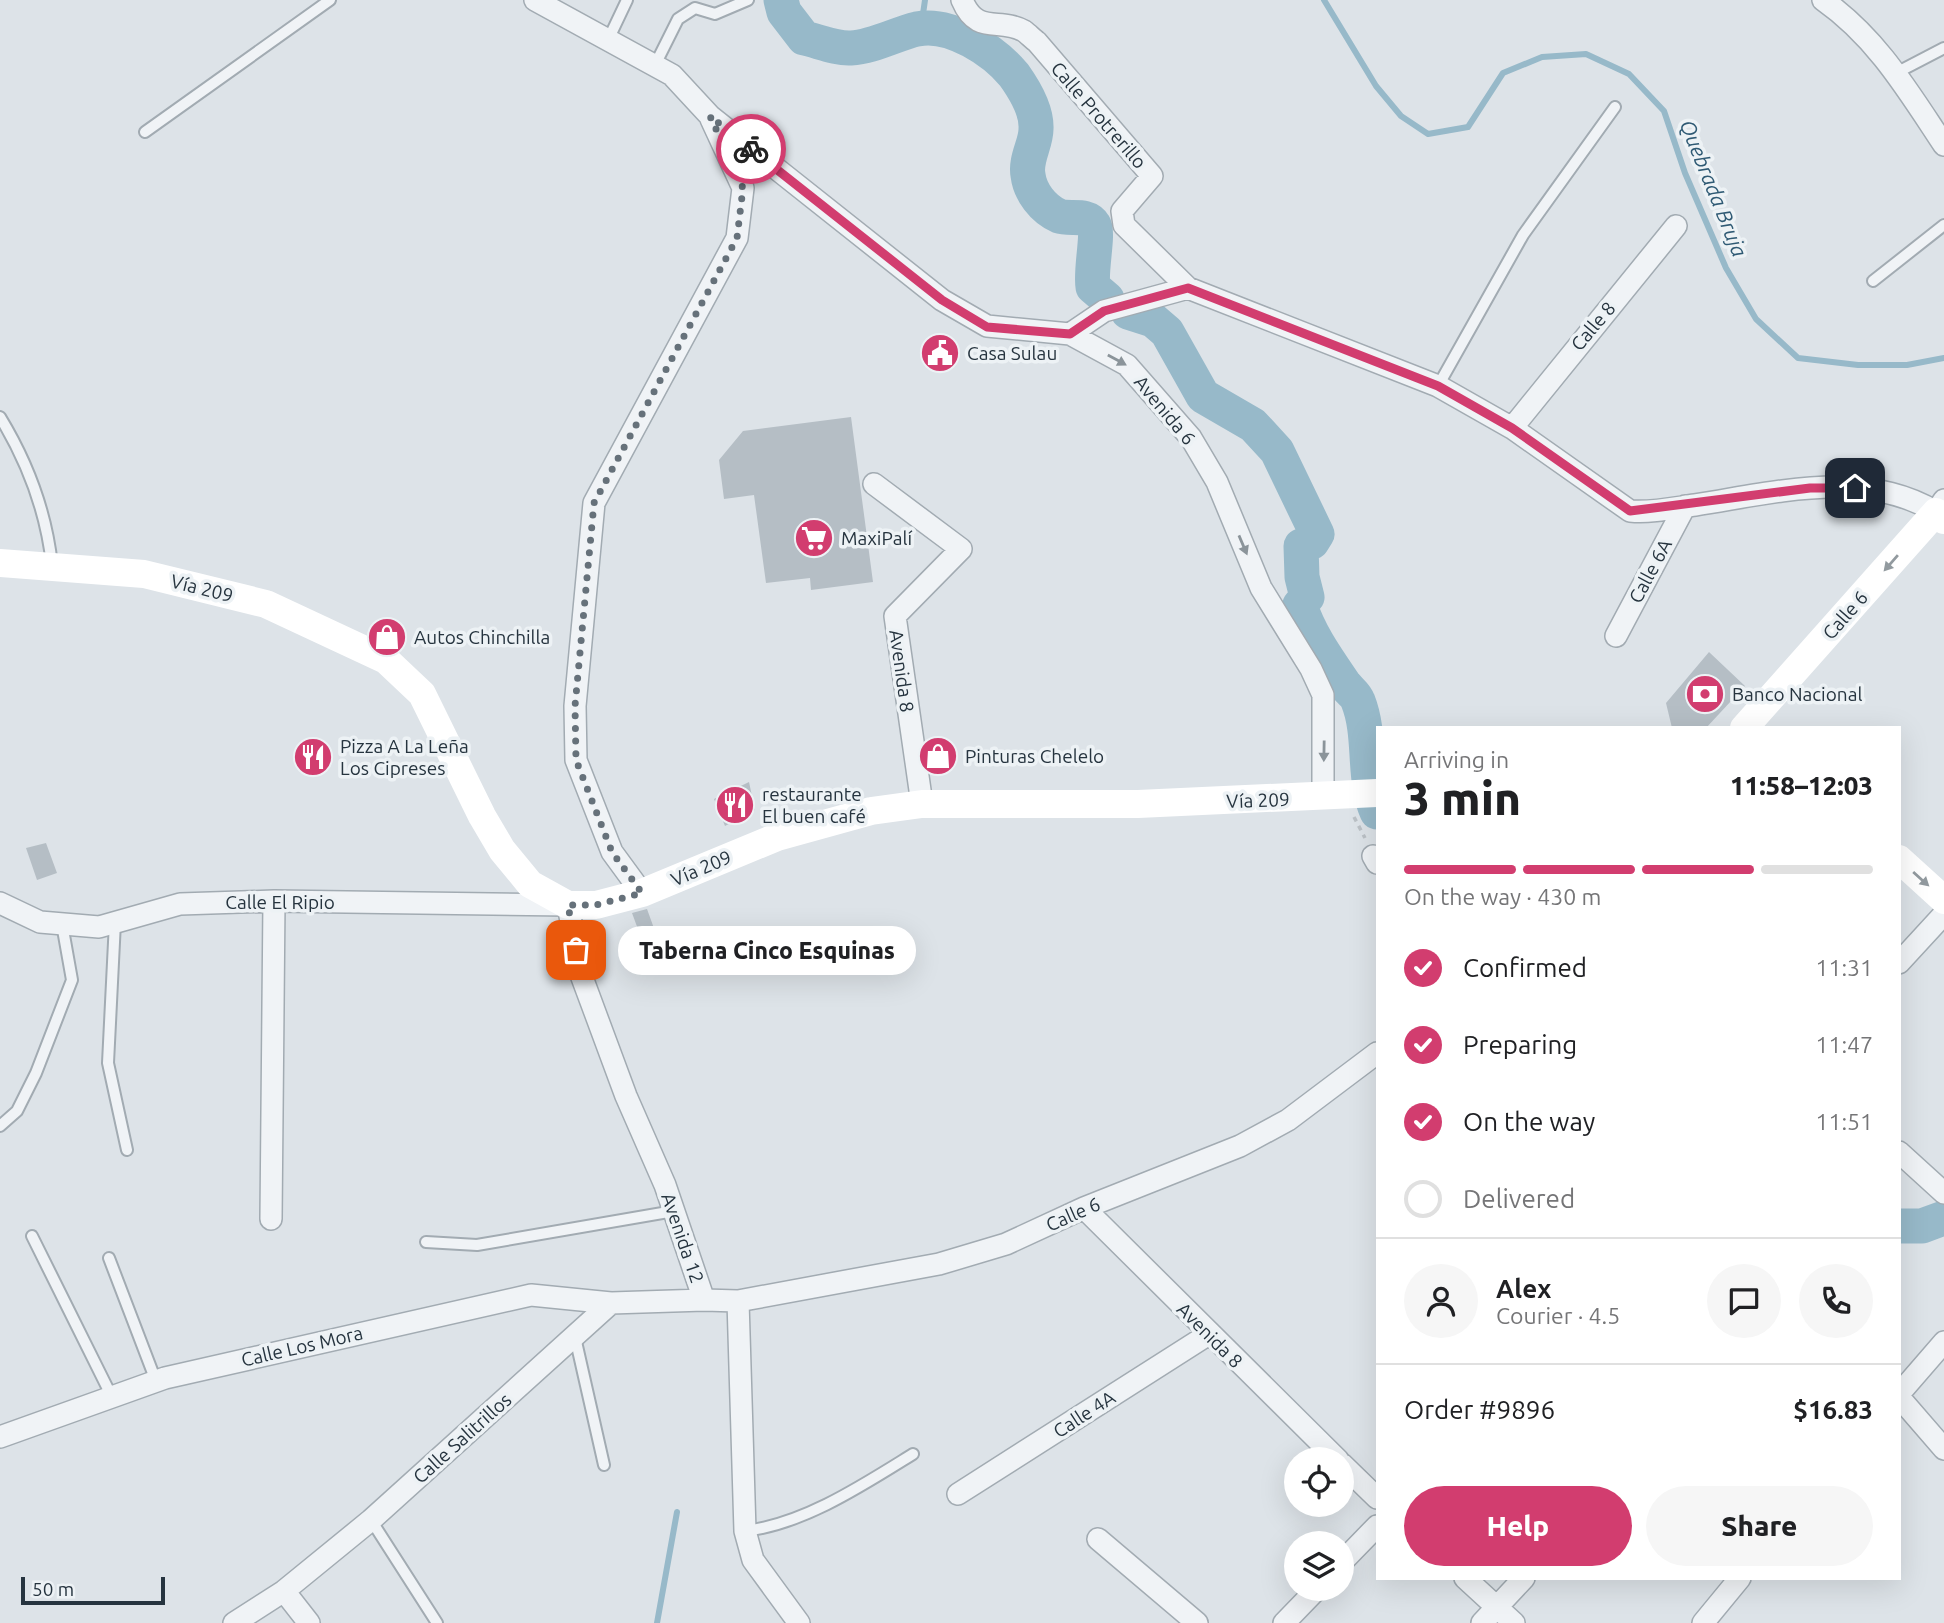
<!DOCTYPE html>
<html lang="en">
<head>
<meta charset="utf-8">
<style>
  :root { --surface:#fff; --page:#f6f6f6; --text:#202124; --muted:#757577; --line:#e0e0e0; --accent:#d23d6f }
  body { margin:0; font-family:Ubuntu,sans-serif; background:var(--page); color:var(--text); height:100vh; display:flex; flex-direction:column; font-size:26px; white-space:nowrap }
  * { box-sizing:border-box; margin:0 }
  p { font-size:23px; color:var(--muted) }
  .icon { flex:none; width:38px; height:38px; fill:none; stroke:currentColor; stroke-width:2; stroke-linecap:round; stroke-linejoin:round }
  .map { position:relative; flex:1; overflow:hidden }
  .sheet { position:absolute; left:1376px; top:726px; width:525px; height:854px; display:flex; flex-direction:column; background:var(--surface); border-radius:0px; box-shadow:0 7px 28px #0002 }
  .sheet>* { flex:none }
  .fabs { position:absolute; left:1284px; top:1447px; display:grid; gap:14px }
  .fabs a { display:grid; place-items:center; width:70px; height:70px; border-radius:50%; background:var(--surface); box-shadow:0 7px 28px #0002; font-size:35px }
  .scale { position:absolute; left:21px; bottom:18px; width:144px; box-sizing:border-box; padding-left:7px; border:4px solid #26343f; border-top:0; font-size:19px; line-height:24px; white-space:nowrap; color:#26343f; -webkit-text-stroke:5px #edf2f5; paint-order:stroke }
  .pin { position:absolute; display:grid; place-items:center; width:60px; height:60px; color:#fff; margin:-30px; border-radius:14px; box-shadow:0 4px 10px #0006 }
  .courier { position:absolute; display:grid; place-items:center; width:70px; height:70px; margin:-35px; border:5px solid #d23d6f; border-radius:50%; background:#fff; color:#222; box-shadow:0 2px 9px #0007 }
  .bubble { position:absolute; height:49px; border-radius:24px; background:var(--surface); box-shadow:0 7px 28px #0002; font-size:23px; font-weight:800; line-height:49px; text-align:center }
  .headline em { font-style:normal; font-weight:800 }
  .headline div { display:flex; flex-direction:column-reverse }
  .headline { display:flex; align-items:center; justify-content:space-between; height:119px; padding:0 28px }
  h1 { font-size:46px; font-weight:800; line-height:52px }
  .bar { display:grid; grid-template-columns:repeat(4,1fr); gap:10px 7px; align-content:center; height:84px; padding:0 28px }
  .bar i { height:9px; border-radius:5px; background:var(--line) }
  .bar .active { background:var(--accent) }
  .bar p { grid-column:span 4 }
  .line { display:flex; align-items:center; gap:18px; padding:0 28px; border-top:2px solid var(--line) }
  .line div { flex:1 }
  .round { display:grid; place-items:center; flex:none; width:74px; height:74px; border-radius:37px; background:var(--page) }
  ol { padding:0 28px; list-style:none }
  li { display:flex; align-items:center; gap:21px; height:77px }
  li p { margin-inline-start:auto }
  li .icon { padding:7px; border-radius:50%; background:var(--accent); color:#fff; stroke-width:4 }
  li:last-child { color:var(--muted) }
  li i { width:38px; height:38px; border:4px solid var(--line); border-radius:50% }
  .action { display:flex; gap:14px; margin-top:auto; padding:14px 28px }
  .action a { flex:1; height:80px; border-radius:42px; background:var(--accent); color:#fff; font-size:28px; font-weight:800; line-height:80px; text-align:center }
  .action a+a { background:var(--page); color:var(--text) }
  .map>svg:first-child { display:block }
</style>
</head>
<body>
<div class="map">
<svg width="1944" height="1623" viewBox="0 0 1944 1623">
  <rect width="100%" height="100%" fill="#dde3e8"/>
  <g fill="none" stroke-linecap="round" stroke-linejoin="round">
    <path stroke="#97b9c9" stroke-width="6" d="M 1324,0 L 1376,86 L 1401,116 L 1428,134 L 1468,127 L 1503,73 L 1542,57 L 1586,54 L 1629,74 L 1664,111 L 1685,173 L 1726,268 L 1756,319 L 1798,358 L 1858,365 L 1907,365 L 1944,358
      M 921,28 L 925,0
      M 657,1623 L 677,1512"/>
    <path stroke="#97b9c9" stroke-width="35" d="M 781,0 L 784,12 L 804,38 C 818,41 837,49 851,48 C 873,47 896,34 917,29 C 951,22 994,51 1014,75 C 1024,89 1037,111 1036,129 C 1036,144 1025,159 1028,175 C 1030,192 1043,209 1059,216 C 1070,220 1087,213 1094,225 C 1099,233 1090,271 1093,287 L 1107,299
      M 1128,312 L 1153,320 L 1167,332 L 1203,396 L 1253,425 L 1277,451 L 1317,534 L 1312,542 L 1301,546 L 1302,577 L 1307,597 L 1300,605 C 1309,634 1328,660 1345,685 C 1349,690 1356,695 1358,701 C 1372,736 1362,778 1377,812
      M 1899,1226 L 1922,1226 L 1944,1218"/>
  </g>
  <path fill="#b5bec5" d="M 851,417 L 873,582 L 811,590 L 810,578 L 766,583 L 754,495 L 724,499 L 719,460 L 743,431 Z
    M 1709,652 L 1745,686 L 1706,728 L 1672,728 L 1666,703 Z
    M 749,782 L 755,810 L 725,826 L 714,799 Z
    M 46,843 L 57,873 L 37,880 L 26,848 Z
    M 647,909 L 660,945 L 646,951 L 632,913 Z"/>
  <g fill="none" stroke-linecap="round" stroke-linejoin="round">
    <g stroke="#a2abb2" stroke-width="14">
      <path id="lane" d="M 609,38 L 627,0
        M 655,65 L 678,19 L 695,8 L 715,14 L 748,0
        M 1896,73 L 1944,48
        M 145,132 L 330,0
        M 1873,281 L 1944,225
        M 1438,386 L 1523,235 L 1615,107
        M 0,417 C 28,463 46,510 52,565
        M 115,922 L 108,1063 L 127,1150
        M 0,1126 L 17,1111 L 36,1073 L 72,980 L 62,924
        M 32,1236 L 112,1397
        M 426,1242 L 477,1245 L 674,1211
        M 109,1258 L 156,1381
        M 575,1337 L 604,1465
        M 371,1520 L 437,1623
        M 745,1531 C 804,1524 863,1485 913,1454"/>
    </g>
    <g stroke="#a2abb2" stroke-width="24">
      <path id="street" d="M 535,0 L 672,75 L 710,116 L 942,300 L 987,326 L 1070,334 L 1127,365 L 1191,438 L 1217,482 L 1261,588 L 1311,669 L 1323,695 L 1323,797
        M 962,0 C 977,36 999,17 1024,31 C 1028,34 1033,39 1037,42 L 1152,176 L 1122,211 L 1124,225 L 1188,288
        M 1823,0 C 1877,38 1908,91 1944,145
        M 1070,334 L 1104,311 L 1188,288 L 1438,386 L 1512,428 L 1630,511 C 1651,513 1674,508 1695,505 C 1774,493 1863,468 1936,512 L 1944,500
        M 1512,428 L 1676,226
        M 874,484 L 961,549 L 895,616 L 922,804
        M 1616,636 L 1685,506
        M 1373,856 L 1377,863
        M 642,893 L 612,852 L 576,760 L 575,706 L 594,503 L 737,238 L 743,188 L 711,119
        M 0,903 L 40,922 L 99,927 L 180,904 L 274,901 L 568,905 L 580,972 L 626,1096 L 665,1185 L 704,1300 L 738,1301 L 745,1531 L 753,1560 L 799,1623
        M 1899,963 L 1944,914
        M 1899,1152 L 1944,1193
        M 1084,1208 L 1338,1460
        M 271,1219 L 274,901
        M 738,1301 L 939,1264 L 1006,1244 L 1084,1208 L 1240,1146 L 1288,1120 L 1377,1053
        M 1899,1394 L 1944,1342
        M 1899,1397 L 1944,1449
        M 0,1437 L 165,1378 L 531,1295 L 611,1303
        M 1342,1464 L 1377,1498
        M 958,1494 L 1209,1334
        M 1098,1539 L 1197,1623
        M 1342,1562 L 1377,1526
        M 1465,1578 L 1514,1623
        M 284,1591 L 309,1623
        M 234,1623 L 284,1591 L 371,1520 L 611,1303 L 704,1300
        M 1284,1623 L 1317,1589
        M 1482,1623 L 1524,1578
        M 1703,1623 L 1740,1578"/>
    </g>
    <path stroke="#bbc1c6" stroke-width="3.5" stroke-dasharray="5 5" stroke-linecap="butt" d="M 1354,817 L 1365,838"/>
    <use href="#lane" stroke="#f0f3f6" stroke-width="10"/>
    <use href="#street" stroke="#f0f3f6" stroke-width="21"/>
    <path stroke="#fff" stroke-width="28" d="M 0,563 L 144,574 L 266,604 L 386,660 L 422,694 L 482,816 L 502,850 L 530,884 L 568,905 L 596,905 L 642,893 L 777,837 L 871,811 L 922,804 L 1138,804 L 1377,793
      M 1744,728 L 1936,512 L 1944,520
      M 1899,859 L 1944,900"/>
  </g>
  <defs><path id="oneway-solid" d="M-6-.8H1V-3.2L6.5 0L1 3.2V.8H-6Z" transform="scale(1.75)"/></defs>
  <g fill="#8b949a">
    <use href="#oneway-solid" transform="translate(1117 360) rotate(29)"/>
    <use href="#oneway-solid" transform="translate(1243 545) rotate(67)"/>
    <use href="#oneway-solid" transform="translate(1324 751) rotate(91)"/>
  </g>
  <g fill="#929a9f">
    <use href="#oneway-solid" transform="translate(1891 563) rotate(131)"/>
    <use href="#oneway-solid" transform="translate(1921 879) rotate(42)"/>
  </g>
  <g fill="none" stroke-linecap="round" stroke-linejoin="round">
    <path stroke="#66717a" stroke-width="7" stroke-dasharray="0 12.6" d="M 576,950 L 568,905 L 596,905 L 642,893 L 612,852 L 576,760 L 575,706 L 594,503 L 737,238 L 743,188 L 710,116 L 751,149"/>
    <path stroke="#d23d6f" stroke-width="9" d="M 751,149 L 942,300 L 987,327 L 1070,334 L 1104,311 L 1188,288 L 1438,386 L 1512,428 L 1630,511 L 1810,488 L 1855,488"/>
  </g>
  <defs>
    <g id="civic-disc" transform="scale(2.0125)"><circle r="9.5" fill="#d23d6f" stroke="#edf2f5"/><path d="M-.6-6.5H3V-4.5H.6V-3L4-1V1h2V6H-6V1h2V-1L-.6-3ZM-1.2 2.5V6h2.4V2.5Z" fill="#fff"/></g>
    <g id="supermarket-disc" transform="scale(2.0125)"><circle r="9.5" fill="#d23d6f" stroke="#edf2f5"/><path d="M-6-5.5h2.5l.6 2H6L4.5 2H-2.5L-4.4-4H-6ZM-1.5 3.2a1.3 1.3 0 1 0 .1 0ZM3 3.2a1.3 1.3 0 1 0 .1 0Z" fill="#fff"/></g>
    <g id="shop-disc" transform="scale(2.0125)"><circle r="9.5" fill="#d23d6f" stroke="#edf2f5"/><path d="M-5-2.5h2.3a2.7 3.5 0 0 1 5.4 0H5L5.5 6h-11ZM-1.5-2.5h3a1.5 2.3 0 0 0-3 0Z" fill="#fff"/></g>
    <g id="bank-disc" transform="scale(2.0125)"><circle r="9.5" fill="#d23d6f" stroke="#edf2f5"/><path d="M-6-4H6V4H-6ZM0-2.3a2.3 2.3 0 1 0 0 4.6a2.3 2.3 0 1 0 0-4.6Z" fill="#fff"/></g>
    <g id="restaurant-disc" transform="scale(2.0125)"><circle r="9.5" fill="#d23d6f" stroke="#edf2f5"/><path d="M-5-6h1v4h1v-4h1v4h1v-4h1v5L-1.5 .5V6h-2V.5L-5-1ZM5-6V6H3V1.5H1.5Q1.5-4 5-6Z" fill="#fff"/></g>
  </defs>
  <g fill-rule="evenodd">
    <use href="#civic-disc" x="940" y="353"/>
    <use href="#supermarket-disc" x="814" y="538"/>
    <use href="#shop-disc" x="387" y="637"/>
    <use href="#bank-disc" x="1705" y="694"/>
    <use href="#shop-disc" x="938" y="756"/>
    <use href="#restaurant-disc" x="313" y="757"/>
    <use href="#restaurant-disc" x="735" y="805"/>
  </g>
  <g text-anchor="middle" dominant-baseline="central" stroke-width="7" stroke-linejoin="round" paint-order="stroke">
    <g font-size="19" fill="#26343f" stroke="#edf2f5">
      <text transform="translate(1099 115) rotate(49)">Calle Protrerillo</text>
      <text transform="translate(1593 326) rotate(-50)">Calle 8</text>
      <text transform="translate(1165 410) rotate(50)">Avenida 6</text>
      <text transform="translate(1650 571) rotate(-62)">Calle 6A</text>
      <text transform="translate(202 588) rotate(14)">Vía 209</text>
      <text transform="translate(1845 615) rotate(-49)">Calle 6</text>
      <text transform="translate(902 671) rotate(82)">Avenida 8</text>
      <text transform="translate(1258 800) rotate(-2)">Vía 209</text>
      <text transform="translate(701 868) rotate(-23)">Vía 209</text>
      <text x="280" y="902">Calle El Ripio</text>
      <text transform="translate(1073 1214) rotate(-24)">Calle 6</text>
      <text transform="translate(683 1238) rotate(71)">Avenida 12</text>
      <text transform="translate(1210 1335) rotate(45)">Avenida 8</text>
      <text transform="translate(302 1346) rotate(-13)">Calle Los Mora</text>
      <text transform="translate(1084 1414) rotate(-33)">Calle 4A</text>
      <text transform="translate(462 1438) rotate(-42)">Calle Salitrillos</text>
    </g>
    <g font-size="19" fill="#26343f" stroke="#edf2f5" text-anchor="start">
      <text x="967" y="353">Casa Sulau</text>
      <text x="841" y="538">MaxiPalí</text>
      <text x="414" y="637">Autos Chinchilla</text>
      <text x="1732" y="694">Banco Nacional</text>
      <text x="340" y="746">Pizza A La Leña<tspan x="340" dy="22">Los Cipreses</tspan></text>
      <text x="965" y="756">Pinturas Chelelo</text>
      <text x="762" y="794">restaurante<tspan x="762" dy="22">El buen café</tspan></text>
    </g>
    <g font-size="21" font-style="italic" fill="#2f5a74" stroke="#edf2f5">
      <text transform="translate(1714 188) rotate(68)">Quebrada Bruja</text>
    </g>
  </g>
</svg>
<div class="fabs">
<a><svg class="icon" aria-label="locate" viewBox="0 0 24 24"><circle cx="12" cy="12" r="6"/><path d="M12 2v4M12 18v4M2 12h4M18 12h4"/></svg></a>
<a><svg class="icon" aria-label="layers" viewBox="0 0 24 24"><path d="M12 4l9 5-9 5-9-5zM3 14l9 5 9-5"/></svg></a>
</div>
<div class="scale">50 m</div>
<div class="pin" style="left:576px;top:950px;background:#ea580c"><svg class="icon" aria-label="bag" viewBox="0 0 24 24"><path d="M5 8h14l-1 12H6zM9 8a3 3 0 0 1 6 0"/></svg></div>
<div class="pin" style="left:1855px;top:488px;background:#1f2937"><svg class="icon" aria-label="home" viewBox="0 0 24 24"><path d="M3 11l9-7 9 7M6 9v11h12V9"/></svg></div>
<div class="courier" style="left:751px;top:149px"><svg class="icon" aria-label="bike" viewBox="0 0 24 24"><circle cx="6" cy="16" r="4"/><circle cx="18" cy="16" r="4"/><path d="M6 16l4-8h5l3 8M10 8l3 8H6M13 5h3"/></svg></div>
<div class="bubble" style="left:618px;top:926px;width:298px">Taberna Cinco Esquinas</div>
<section class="sheet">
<div class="headline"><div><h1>3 min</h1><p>Arriving in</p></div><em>11:58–12:03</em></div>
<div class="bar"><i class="active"></i><i class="active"></i><i class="active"></i><i></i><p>On the way · 430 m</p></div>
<ol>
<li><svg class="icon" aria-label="check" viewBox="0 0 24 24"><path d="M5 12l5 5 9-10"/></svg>Confirmed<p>11:31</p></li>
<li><svg class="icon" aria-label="check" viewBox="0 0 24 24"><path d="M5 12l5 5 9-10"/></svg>Preparing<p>11:47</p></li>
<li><svg class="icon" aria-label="check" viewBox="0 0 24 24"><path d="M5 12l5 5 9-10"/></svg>On the way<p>11:51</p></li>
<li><i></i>Delivered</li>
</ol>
<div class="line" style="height:126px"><a class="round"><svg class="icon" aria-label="person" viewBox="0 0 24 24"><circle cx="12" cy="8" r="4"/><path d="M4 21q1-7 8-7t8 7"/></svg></a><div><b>Alex</b><p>Courier · 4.5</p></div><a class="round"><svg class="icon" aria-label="chat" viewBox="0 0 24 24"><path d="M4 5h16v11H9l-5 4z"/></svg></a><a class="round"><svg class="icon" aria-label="phone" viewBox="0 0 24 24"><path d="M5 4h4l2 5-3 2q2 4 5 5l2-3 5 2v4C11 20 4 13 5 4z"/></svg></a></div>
<div class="line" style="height:91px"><div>Order #9896</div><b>$16.83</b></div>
<div class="action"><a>Help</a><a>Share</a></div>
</section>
</div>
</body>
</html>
